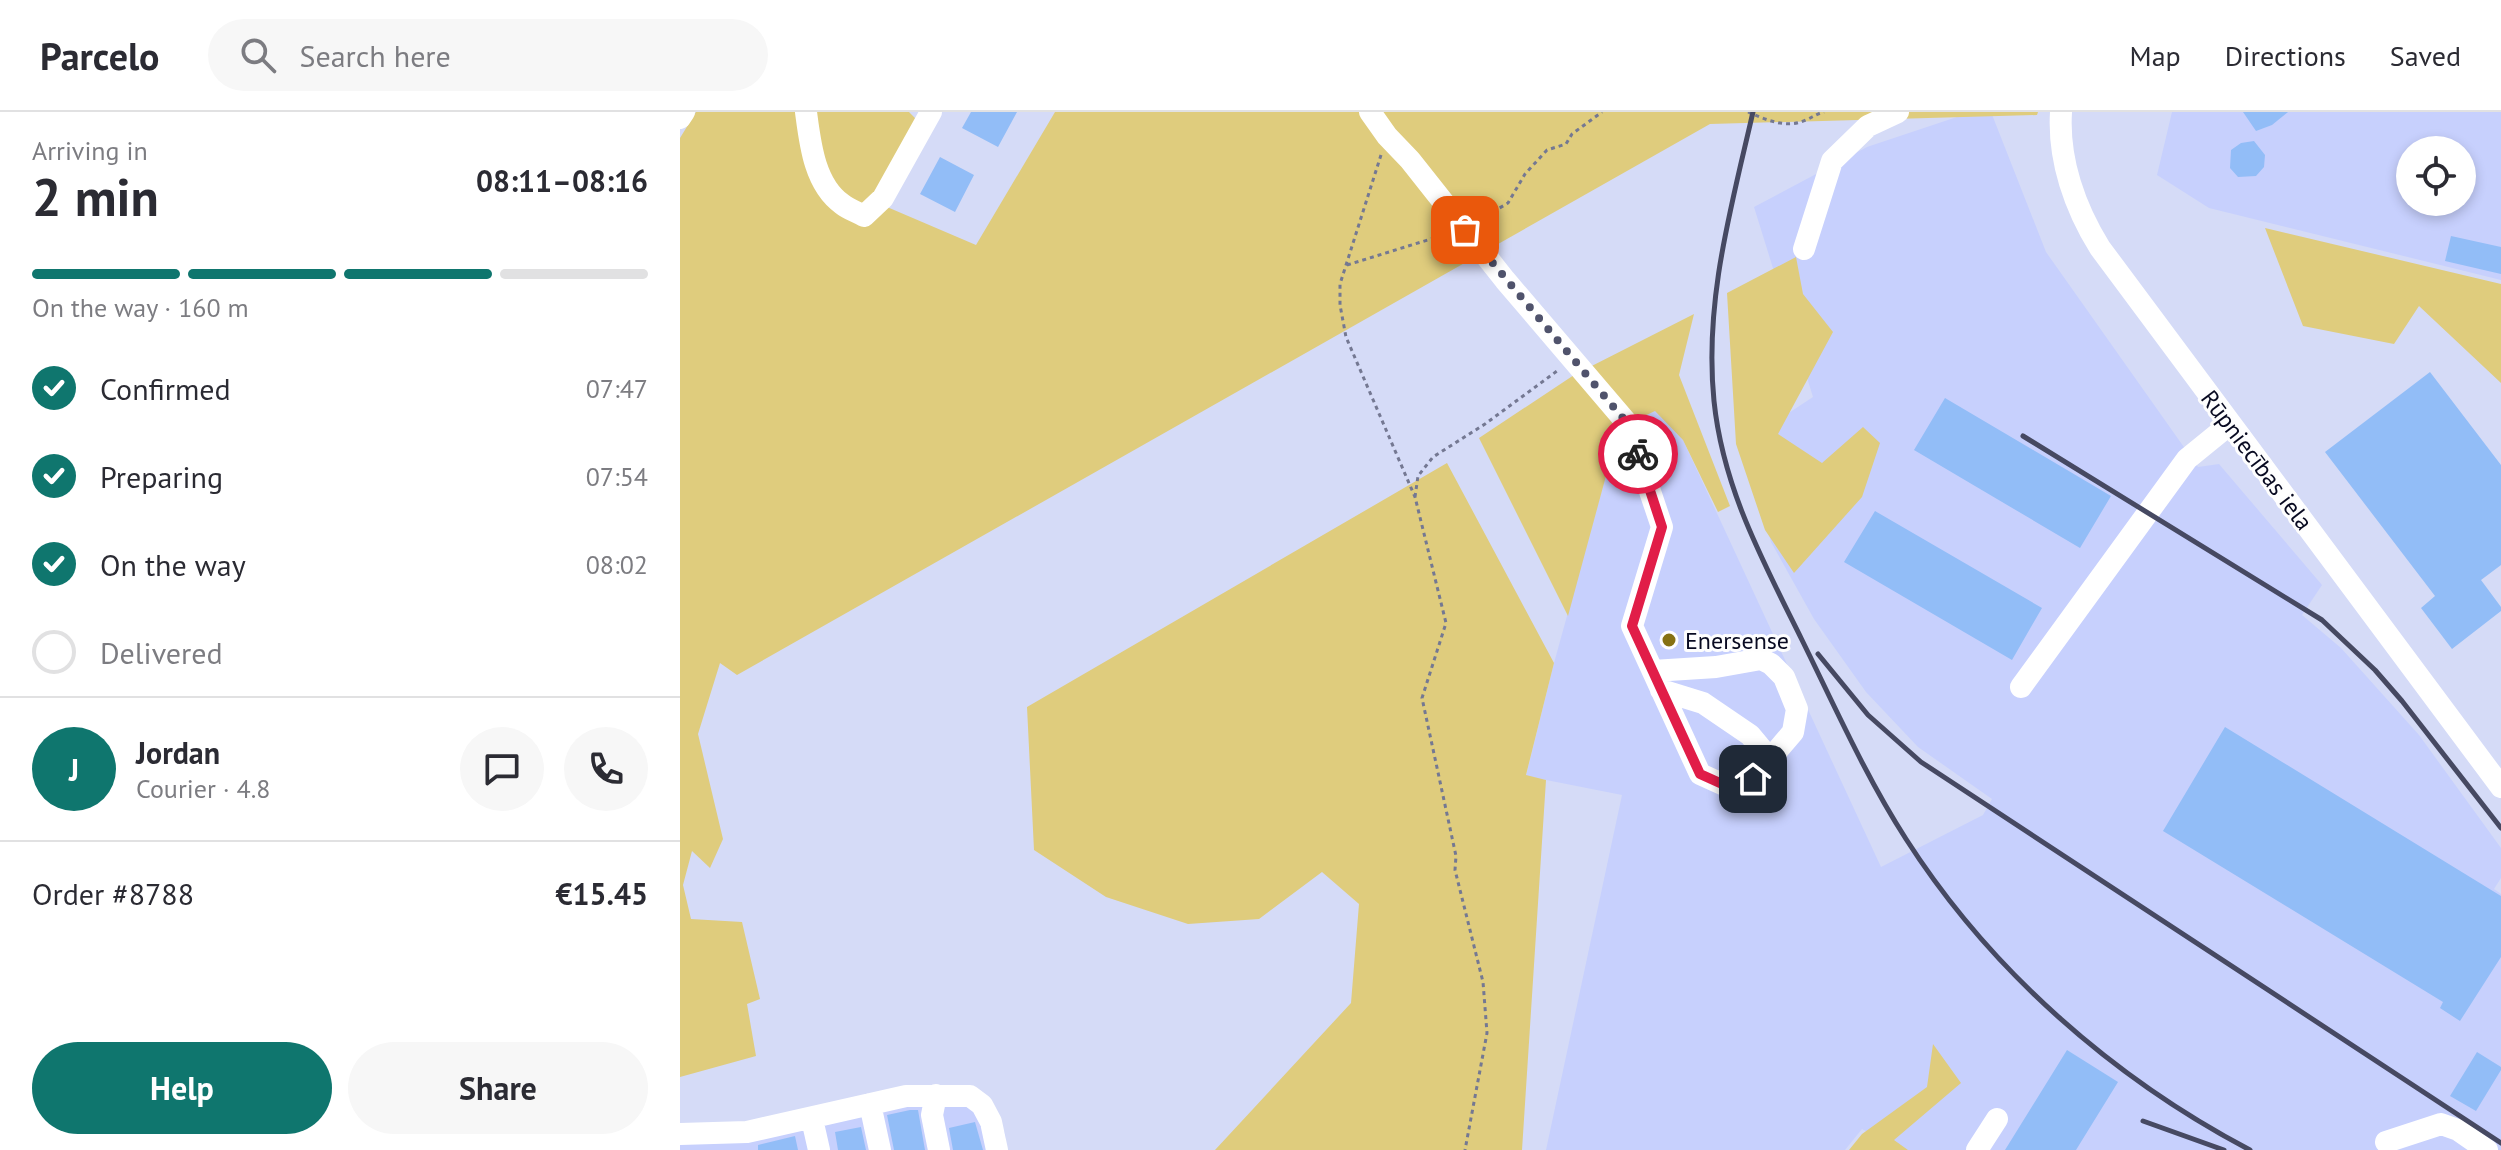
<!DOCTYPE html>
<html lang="en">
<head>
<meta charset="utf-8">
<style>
  :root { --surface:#fff; --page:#f7f7f7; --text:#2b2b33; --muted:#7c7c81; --line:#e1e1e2; --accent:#0f766e }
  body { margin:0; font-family:"PT Sans",sans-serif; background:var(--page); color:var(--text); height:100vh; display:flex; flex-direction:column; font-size:30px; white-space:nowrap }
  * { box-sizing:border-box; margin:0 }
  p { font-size:26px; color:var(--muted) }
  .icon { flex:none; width:44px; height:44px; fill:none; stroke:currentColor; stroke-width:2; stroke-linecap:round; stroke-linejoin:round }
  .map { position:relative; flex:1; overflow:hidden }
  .drawer { display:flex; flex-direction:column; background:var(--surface); width:680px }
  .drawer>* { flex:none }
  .buttons { position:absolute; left:1716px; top:24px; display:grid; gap:16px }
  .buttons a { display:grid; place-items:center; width:80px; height:80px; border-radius:50%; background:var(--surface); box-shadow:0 4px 12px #0003; font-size:40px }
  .pin { position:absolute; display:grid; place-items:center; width:68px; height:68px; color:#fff; margin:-34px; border-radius:16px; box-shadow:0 4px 12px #0006 }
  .courier { position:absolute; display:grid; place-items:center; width:80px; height:80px; margin:-40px; border:6px solid #e11d48; border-radius:50%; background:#fff; color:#222; box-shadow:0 2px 10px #0007 }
  .headline em { font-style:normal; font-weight:800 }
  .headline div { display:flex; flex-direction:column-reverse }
  .headline { display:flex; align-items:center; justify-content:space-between; height:136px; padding:0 32px }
  h1 { font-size:52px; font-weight:800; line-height:60px }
  .bar { display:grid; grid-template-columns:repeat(4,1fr); gap:12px 8px; align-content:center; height:96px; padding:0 32px }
  .bar i { height:10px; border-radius:6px; background:var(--line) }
  .bar .current { background:var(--accent) }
  .bar p { grid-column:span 4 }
  .line { display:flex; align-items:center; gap:20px; padding:0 32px; border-top:2px solid var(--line) }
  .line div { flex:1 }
  .round { display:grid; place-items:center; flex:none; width:84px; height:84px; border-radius:42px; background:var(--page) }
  ol { padding:0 32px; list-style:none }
  li { display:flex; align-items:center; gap:24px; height:88px }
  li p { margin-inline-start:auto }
  li .icon { padding:8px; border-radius:50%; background:var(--accent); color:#fff; stroke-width:4 }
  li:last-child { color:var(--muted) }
  li i { width:44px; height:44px; border:4px solid var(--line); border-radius:50% }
  .button { display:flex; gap:16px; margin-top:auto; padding:16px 32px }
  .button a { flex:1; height:92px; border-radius:48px; background:var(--accent); color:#fff; font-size:32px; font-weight:800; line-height:92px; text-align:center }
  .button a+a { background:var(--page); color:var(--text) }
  header { display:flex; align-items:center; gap:48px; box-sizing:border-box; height:112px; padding:0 40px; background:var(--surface); border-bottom:2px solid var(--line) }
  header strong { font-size:38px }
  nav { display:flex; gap:44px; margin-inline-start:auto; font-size:28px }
  .search { width:560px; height:72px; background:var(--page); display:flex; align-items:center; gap:20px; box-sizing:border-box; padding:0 28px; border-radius:44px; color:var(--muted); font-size:30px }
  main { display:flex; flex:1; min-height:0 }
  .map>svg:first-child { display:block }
</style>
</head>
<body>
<header>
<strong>Parcelo</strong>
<div class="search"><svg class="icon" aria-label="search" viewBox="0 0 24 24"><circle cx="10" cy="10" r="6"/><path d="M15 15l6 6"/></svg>Search here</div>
<nav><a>Map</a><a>Directions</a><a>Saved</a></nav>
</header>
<main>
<section class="drawer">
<div class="headline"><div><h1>2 min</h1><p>Arriving in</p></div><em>08:11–08:16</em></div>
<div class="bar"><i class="current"></i><i class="current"></i><i class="current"></i><i></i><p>On the way · 160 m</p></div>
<ol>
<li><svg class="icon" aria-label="check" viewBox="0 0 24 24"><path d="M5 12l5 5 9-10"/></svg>Confirmed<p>07:47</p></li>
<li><svg class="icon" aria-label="check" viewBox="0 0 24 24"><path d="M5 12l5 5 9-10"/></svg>Preparing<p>07:54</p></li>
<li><svg class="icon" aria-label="check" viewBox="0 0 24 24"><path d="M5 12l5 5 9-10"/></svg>On the way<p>08:02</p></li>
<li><i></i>Delivered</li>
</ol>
<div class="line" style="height:144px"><b class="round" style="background:var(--accent);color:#fff">J</b><div><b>Jordan</b><p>Courier · 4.8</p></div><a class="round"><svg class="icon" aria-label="chat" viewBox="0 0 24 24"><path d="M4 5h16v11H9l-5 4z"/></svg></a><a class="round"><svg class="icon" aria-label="phone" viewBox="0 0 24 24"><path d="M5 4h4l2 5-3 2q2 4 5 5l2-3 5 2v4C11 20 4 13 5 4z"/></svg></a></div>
<div class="line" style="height:104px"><div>Order #8788</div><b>€15.45</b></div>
<div class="button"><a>Help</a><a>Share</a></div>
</section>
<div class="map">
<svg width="1821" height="1038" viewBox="0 0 1821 1038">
  <rect width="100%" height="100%" fill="#d5dbf7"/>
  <path fill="#c7d0fd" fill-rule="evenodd" d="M 1292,0 L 1311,0 L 1366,140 L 1518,355 L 1539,352 L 1642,473 L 1622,503 L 1661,536 L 1739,623 L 1821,736 L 1821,766 L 1814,777 L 1821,782 L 1821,1038 L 1220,1038 L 1182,1017 L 1165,1038 L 866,1038 L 942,683 L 846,664 L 874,551 L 939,316 L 975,298 L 1003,328 L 1201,755 L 1303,703 L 1312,687 L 1238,635 L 1186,580 L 1134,507 L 1091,430 L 1063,331 L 1133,285 L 1074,95 L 1187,35 Z
    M 1492,0 L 1821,0 L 1821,168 L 1529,96 L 1477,63 ZM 1730,38 L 1782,38 L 1782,90 L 1730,90 Z
    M 235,974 L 310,986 L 325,1021 L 327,1038 L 0,1038 L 0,1015 L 68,1012 Z"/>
  <path fill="#dfcc7d" d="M 16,0 L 229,0 L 236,7 L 193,89 L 296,133 L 375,0 L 1358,0 L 1357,3 L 1030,12 L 57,563 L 40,551 L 18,622 L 43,727 L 30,756 L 12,739 L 3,773 L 11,807 L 62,810 L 80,887 L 67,892 L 76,944 L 0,965 L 0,26 Z
    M 1585,116 L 1821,172 L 1821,271 L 1739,194 L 1714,232 L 1623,214 Z
    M 1116,145 L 1123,182 L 1153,220 L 1098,322 L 1142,351 L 1183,315 L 1200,331 L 1182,385 L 1114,461 L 1085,418 L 1056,332 L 1047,181 Z
    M 1014,202 L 999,263 L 1050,394 L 1038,400 L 1003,328 L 975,299 L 939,316 L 888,504 L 799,326 L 894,263 Z
    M 767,351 L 874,551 L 846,663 L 866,668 L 842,1038 L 535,1038 L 671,891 L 679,792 L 642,760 L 579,807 L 508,812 L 426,785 L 354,738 L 347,595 Z
    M 1253,932 L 1281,971 L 1214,1028 L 1228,1038 L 1169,1038 L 1182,1022 L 1247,975 Z"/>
  <path fill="#92bdf7" d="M 291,0 L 337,0 L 318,35 L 282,16 Z
    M 1563,0 L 1608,0 L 1592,13 L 1576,19 Z
    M 1574,29 L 1585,43 L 1584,55 L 1576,64 L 1558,65 L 1550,56 L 1551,38 L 1561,31 Z
    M 260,45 L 294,63 L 275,100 L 240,82 Z
    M 1771,124 L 1821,135 L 1821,162 L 1765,149 Z
    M 1750,260 L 1821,353 L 1821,453 L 1801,468 L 1821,495 L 1821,499 L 1772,537 L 1741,496 L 1755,484 L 1645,340 Z
    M 1265,286 L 1431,384 L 1400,436 L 1234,338 Z
    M 1195,399 L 1362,496 L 1332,548 L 1164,450 Z
    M 1545,615 L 1821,784 L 1821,845 L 1780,909 L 1760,896 L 1763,890 L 1483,719 Z
    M 1387,938 L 1438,970 L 1396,1038 L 1325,1038 Z
    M 1797,940 L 1821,955 L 1821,958 L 1796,999 L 1770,984 Z
    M 230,998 L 238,998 L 245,1038 L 214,1038 L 207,1003 Z
    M 295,1010 L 303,1038 L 273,1038 L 269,1016 Z
    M 181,1015 L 186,1038 L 158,1038 L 155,1020 Z
    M 115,1024 L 118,1038 L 78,1038 L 78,1033 Z"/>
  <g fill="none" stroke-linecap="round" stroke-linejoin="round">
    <path stroke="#747892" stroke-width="3" stroke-dasharray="4 4" stroke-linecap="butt" d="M 1068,0 C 1086,8 1107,17 1126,8 C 1133,5 1136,2 1144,0
      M 701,43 L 660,172 L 660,193 L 666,225 L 735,385 L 766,511 L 742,586 L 776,744 L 775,758 L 803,870 L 807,921 L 785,1038
      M 799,108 L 828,91 L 845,62 L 867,38 L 886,32 L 892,22 L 922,0
      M 667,153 L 767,122
      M 735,385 L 738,364 L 753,345 L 805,312 L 877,259"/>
    <path stroke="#fff" stroke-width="22" d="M 126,0 C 130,30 134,72 162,92 C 168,97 177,100 184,104 L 203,86 L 251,0
      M 690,0 L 707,24 L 730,48 L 825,168 L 947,311 L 982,415 L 952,514 L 1020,662 L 1051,676 L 1073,667 L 1113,620 L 1117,597 L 1104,565 L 1091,552 L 1081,547 L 1036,555 L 973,559
      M 1381,0 C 1378,48 1395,96 1420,136 L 1821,675
      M 0,6 L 4,0
      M 1124,137 L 1152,49 L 1188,14 L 1218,0
      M 1341,575 L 1507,347 L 1550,312
      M 981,578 L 1023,591 L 1070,623 L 1090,647
      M 256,983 L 252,1003 L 259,1038
      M 190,992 L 200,1038
      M 132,1007 L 139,1038
      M 0,1022 L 67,1020 L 226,984 L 290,984 L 302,993 L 311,1010 L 317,1038
      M 1706,1030 L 1761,1012 L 1778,1018 L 1807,1038
      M 1297,1038 L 1317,1007"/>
    <path stroke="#464962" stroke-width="5" d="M 1073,0 C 1051,96 1024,190 1034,289 C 1043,377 1084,451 1122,528 C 1155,595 1186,665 1226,727 C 1310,858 1433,966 1570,1038
      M 1343,324 L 1642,508 L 1695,558 L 1722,589 L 1821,716
      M 1138,542 L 1188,603 L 1241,650 L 1821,1031
      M 1463,1009 L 1544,1038"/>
  </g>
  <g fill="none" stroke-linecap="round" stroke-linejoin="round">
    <path stroke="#50536c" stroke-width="8" stroke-dasharray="0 14.4" d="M 785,118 L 947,311 L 958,342"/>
    <path stroke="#e11d48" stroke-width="10" d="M 958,342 L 982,415 L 952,514 L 1020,662 L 1051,676 L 1073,667"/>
  </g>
  <circle fill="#867112" stroke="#fefefe" stroke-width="3" cx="989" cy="528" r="8"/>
  <g text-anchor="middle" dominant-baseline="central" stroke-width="6" stroke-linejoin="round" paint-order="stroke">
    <g font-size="24" fill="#080a21" stroke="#fefefe">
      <text transform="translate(1577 348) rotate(53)">Rūpniecības iela</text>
    </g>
    <g font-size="24" fill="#080a21" stroke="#fefefe" text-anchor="start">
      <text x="1005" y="528">Enersense</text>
    </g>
  </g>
</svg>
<div class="buttons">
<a><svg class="icon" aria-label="locate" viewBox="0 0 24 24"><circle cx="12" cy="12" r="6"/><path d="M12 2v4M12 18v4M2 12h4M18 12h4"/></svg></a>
</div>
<div class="pin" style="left:785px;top:118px;background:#ea580c"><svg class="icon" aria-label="bag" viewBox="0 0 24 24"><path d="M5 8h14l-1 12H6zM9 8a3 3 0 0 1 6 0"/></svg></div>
<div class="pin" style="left:1073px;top:667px;background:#1f2937"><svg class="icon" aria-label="home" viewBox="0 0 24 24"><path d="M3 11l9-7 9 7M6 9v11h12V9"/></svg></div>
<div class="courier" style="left:958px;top:342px"><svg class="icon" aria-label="bike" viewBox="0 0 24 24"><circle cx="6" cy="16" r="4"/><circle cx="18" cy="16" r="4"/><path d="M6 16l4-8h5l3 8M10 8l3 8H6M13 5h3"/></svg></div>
</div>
</main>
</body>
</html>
